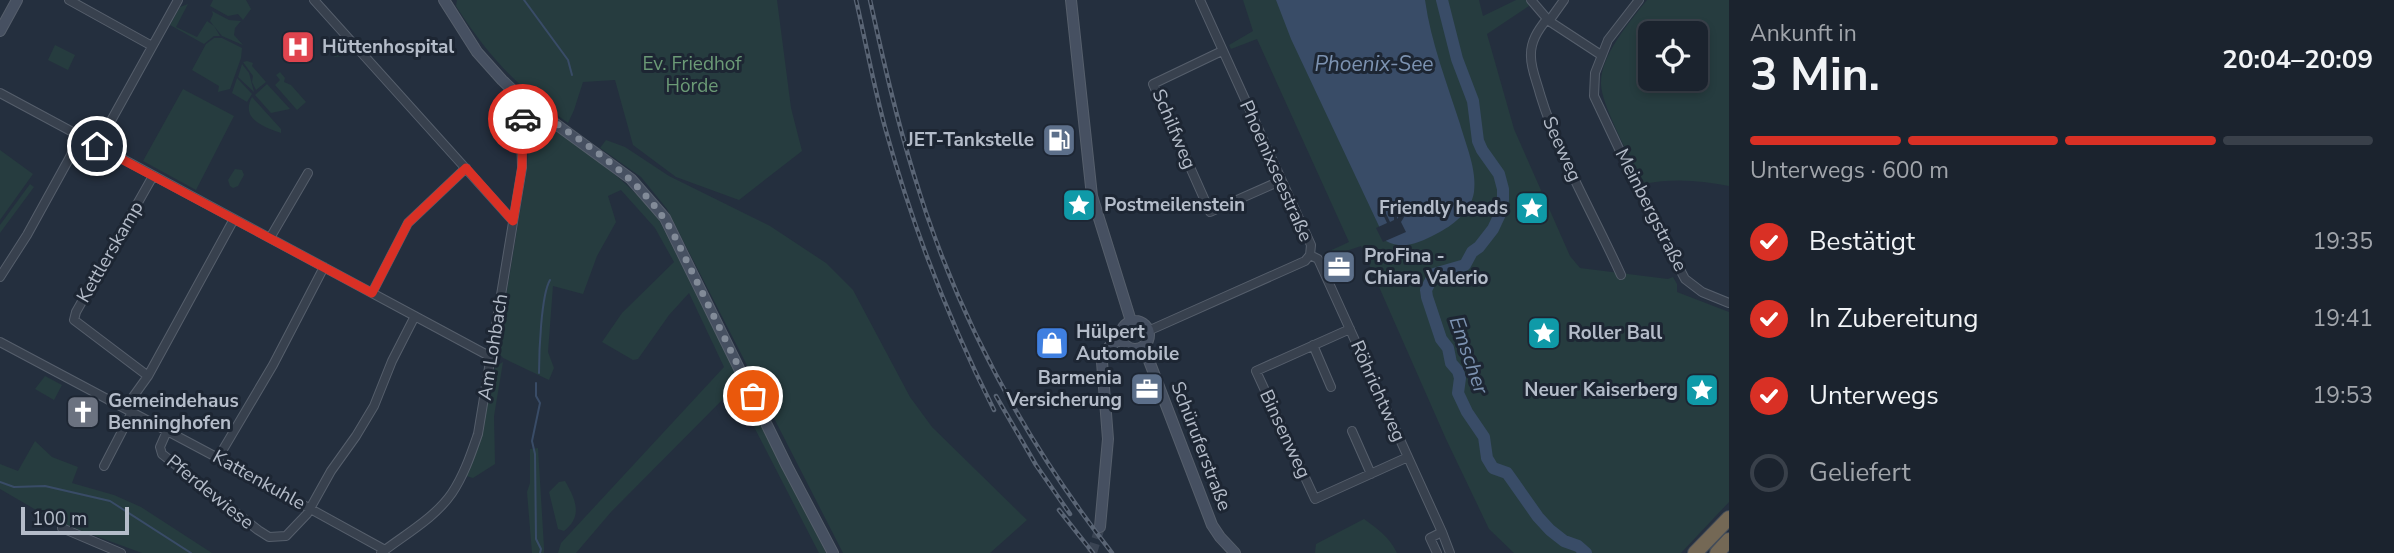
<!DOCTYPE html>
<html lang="de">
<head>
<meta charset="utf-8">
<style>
  :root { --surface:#1b232e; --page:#282f3a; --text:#f1f3f6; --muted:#a0a4aa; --line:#39404a; --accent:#d93025 }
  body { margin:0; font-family:"Nunito Sans",sans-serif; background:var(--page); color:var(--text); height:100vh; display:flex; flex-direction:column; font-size:26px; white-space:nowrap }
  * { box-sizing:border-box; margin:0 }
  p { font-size:23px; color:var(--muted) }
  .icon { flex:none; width:38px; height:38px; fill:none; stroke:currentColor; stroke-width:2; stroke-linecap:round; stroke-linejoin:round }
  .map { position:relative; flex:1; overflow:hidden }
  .drawer { display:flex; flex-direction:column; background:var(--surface); width:665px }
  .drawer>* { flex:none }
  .tools { position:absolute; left:1638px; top:21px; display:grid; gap:14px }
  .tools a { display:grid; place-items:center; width:70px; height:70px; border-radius:10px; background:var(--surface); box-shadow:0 4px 10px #0003,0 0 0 2px var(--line); font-size:35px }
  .scale { position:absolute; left:21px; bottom:18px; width:108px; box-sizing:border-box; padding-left:7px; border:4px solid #b4bcc9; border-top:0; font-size:19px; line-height:24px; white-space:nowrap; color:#b4bcc9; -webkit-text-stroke:5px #1d2633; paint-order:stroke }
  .pin { position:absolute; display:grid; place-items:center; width:60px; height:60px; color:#fff; margin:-30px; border:4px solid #fff; border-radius:50%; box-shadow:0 2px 7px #0007 }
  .courier { position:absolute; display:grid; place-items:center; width:70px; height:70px; margin:-35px; border:5px solid #d93025; border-radius:50%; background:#fff; color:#222; box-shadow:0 2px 9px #0007 }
  .head em { font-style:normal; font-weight:700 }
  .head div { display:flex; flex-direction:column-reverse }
  .head { display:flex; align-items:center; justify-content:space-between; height:119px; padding:0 21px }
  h1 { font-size:46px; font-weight:700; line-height:52px }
  .bar { display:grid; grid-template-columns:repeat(4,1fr); gap:10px 7px; align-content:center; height:84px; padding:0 21px }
  .bar i { height:9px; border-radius:5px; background:var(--line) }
  .bar .selected { background:var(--accent) }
  .bar p { grid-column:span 4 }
  ol { padding:0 21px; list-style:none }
  li { display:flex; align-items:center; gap:21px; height:77px }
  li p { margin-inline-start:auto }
  li .icon { padding:7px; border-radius:50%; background:var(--accent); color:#fff; stroke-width:4 }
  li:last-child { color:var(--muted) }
  li i { width:38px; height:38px; border:4px solid var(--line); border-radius:50% }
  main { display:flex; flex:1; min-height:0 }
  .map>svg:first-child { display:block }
</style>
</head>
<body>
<main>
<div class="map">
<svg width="1729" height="553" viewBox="0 0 1729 553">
  <rect width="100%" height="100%" fill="#242f3e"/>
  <path fill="#263c3f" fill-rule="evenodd" d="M 213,0 L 246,0 L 251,9 L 243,20 L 238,14 L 228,16 L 210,6 Z
    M 457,0 L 777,0 L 791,108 L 802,151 L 739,200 L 676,177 L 633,145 L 615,80 L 583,82 L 574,110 L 568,123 C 517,86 490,59 456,6 Z
    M 1243,0 L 1479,0 L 1483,16 L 1516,0 L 1526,0 L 1529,6 L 1487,34 L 1514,129 L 1570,256 L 1580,268 L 1668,279 L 1673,277 L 1677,284 L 1677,292 L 1729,312 L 1729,502 L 1681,553 L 1514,553 L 1489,529 L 1446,439 L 1361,246 L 1325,258 L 1323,254 L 1349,242 L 1257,39 L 1231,49 L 1229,45 L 1253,31 Z
    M 1647,0 L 1729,0 L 1729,186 C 1699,180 1673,178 1643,184 C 1633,163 1601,105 1601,84 C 1600,56 1630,21 1647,0 ZM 1650,33 L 1696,33 L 1696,79 L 1650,79 Z
    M 188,4 L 176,27 L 197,37 L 207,21 L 214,26 L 220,36 L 214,36 L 204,44 L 170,25 L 180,7 Z
    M 212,11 L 229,20 L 241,21 L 235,28 L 234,35 L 243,45 L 222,36 L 210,21 L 213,14 Z
    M 214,38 L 222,38 L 242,48 L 241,58 L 230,89 L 218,92 L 219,86 L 192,70 L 206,44 Z
    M 343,39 L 350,49 L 343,56 L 335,57 L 329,51 Z
    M 55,45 L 75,55 L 68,70 L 48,60 Z
    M 247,61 L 253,63 L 252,66 L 266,82 L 256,90 L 252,82 L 253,76 L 243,62 Z
    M 242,64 L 249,73 L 254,92 L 238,77 Z
    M 280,72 L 285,78 L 284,82 L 291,85 L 306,102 L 297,110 L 275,85 L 280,80 L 276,75 Z
    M 237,78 L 252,94 L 247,102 L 232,93 Z
    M 267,84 L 290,109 L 271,113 L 255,95 Z
    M 183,89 L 234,116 L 196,190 L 143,161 Z
    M 252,97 L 281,129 L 281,133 C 264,127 240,119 252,97 Z
    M 538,119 C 582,149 626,177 659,220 L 826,553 L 819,553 L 734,388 L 611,512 L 576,553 L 558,553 L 561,543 L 724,367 L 689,293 L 669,315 L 638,359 L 633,360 L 602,342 L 622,313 L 674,262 L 655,228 L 621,190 L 608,196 L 616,222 L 597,256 L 583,294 L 553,286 L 548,352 L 554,368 L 549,380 L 503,358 L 497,351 L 526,176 L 532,120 Z
    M 606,140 L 625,147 L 669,176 L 770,226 L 826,263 L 853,290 L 910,397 L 932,427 L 1027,520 L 990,553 L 843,553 L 667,209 L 641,177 L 600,148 Z
    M 0,150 L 33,174 L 0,220 Z
    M 235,169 L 242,170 L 244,175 L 238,186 L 233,188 L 230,186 L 228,180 Z
    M 30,184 L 34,187 L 0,233 L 0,225 Z
    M 503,362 L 494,416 L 495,464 L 473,478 L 466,476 L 483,429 L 491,375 L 496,366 Z
    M 45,376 L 62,385 L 54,400 L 35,389 Z
    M 35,441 L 52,457 L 78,467 L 72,483 L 114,495 L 141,507 L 212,553 L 142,553 L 55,521 L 0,489 L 0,464 L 18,471 Z
    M 538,448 L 544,547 L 544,553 L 532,553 L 527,492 L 530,483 L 530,449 Z
    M 565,481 C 576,500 583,516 564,531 L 558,529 L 549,492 L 559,482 Z
    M 1364,519 C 1378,529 1389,537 1397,553 L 1315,553 L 1316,544 Z"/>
  <path fill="#394c67" d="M 1276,0 L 1425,0 C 1431,43 1447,83 1460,124 C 1466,145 1477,170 1474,192 C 1471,212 1452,226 1436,234 C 1419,243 1403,250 1386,241 L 1291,39 Z"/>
  <path fill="#242f3e" d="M 1383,207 L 1390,222 L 1394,220 L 1394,212 L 1397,211 L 1397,219 L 1406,207 L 1409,209 L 1401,222 L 1406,232 L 1383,242 L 1376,228 L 1387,223 L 1380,208 Z"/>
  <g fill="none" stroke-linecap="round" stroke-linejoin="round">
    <path stroke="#394c67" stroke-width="2" d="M 524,0 L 568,60 L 572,75
      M 539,373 C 539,354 541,295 550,280
      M 536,383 L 536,396 L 540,403 L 532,441 L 535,454 L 536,539 L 541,549 L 540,553
      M 0,482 L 14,487 L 45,486 L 110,501 L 191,553"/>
    <path stroke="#394c67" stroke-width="12" d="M 1442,0 L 1457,59 L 1473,101 L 1478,141 L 1482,150 L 1499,174 L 1503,189 L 1503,200 L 1500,214 L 1493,229 L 1479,247 L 1472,252 L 1465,265 L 1434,274 L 1426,290 L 1427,297 L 1441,339 L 1448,348 L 1451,363 L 1458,371 L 1460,378 L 1458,393 L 1467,412 L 1484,437 L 1487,458 L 1493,468 L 1507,473 L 1512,480 L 1538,517 L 1550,530 L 1564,541 L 1578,546 L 1586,553"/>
    <path stroke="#3a4453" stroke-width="10" stroke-dasharray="10 5" stroke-linecap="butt" d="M 1092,553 L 1100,527"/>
    <g stroke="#565f6c" stroke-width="10">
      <path id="street" d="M 69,0 L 152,46
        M 314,0 L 513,221
        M 1531,0 L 1549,21 L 1601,55
        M 1639,0 L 1608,40 L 1595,73 L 1594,96 L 1638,189 L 1685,279 L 1702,292 L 1729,303
        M 1547,19 C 1538,30 1530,42 1531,57 C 1531,69 1537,82 1540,94 C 1559,157 1594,215 1621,275
        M 1549,21 L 1564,0
        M 1222,51 L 1153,84 L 1202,194 L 1210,212 L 1280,181
        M 0,93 L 491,357
        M 97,146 L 178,0
        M 270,238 L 308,173
        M 1310,255 L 1318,259 L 1442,532
        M 0,277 L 27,235 L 81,137
        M 372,293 L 408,223 L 466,168
        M 1350,329 L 1256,371 L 1315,499 L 1408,457
        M 1148,331 L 1305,261 L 1310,255 L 1311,245 L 1200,0
        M 0,342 L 218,458 L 385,550
        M 1313,345 L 1331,387
        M 148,376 L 74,320 L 76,312 L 153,176
        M 125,408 L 148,376 L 234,219
        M 167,431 L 160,447 L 162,454 L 258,530 L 269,537 L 286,536 L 307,514 L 331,471 L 356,436 L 374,406 L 392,361 L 415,316
        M 1352,431 L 1371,474
        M 218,458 L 273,365 L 324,267
        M 104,466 L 132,412
        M 62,528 L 121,553
        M 381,553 C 404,535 435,518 452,493 C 464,475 471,454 478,434 L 522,168 C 522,148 518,122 529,105
        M 1437,553 L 1430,538 L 1442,532 L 1450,553"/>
    </g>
    <g stroke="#565f6c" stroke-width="12">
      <path id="secondary" d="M 444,0 L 477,52 L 502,80 L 523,100 L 631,179 L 665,218 L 787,466 L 833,553
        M 1071,0 L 1092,196 L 1131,321
        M 0,31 L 17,0
        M1121 335a14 14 0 1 1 28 0a14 14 0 1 1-28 0Z
        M 1142,347 L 1148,358 L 1212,525 L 1220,537 L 1235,553
        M 1100,527 L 1108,439 L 1102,362 L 1109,347 L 1121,338"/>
    </g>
    <g stroke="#434c59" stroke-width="16">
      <path id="highway" d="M 1695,553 L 1729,518
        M 1717,553 L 1729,540"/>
    </g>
    <use href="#street" stroke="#38414e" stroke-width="8"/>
    <use href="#secondary" stroke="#465061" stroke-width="10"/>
    <use href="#highway" stroke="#746855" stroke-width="14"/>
    <g stroke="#5a6575" stroke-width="4.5">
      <path id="rail" d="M 856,0 C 866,43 874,88 886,131 C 913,227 949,321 994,410
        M 870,0 C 883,59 896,117 914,175 C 955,312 1024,440 1112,553
        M 996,396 L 1036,465 L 1070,514
        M 1059,510 L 1093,553"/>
    </g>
    <use href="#rail" stroke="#1d2633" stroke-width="2" stroke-dasharray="5" stroke-linecap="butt"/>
  </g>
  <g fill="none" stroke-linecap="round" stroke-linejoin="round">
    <path stroke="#828b98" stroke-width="7" stroke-dasharray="0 12.6" d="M 523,119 L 529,105 C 582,142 640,175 673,233 L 753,396"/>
    <path stroke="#d93025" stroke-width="9" d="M 97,146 L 372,293 L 408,223 L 466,168 L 513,221 L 522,167 L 523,119"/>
  </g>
  <defs>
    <g id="hospital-square" transform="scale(1.75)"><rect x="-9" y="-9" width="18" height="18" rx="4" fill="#e0444e" stroke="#1d2633"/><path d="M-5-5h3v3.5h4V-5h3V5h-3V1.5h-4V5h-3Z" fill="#fff"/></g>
    <g id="fuel-square" transform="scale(1.75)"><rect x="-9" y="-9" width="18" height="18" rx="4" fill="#5c6f8a" stroke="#1d2633"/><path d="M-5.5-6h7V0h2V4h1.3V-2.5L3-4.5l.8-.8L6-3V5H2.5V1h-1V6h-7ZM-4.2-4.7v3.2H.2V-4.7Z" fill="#fff"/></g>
    <g id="sight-square" transform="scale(1.75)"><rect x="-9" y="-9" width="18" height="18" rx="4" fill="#0f9aa8" stroke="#1d2633"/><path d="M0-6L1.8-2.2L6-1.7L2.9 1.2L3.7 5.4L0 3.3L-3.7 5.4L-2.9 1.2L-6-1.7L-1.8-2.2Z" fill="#fff"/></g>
    <g id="office-square" transform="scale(1.75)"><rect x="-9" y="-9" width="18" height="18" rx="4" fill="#5c6f8a" stroke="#1d2633"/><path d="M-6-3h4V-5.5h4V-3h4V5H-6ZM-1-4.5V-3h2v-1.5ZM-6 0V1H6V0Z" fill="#fff"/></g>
    <g id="shop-square" transform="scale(1.75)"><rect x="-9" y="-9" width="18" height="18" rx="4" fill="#3f7fe0" stroke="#1d2633"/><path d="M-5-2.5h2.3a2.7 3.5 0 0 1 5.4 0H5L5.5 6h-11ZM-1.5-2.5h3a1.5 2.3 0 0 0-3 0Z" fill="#fff"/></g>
    <g id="church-square" transform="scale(1.75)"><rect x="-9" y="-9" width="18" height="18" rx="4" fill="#6b7280" stroke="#1d2633"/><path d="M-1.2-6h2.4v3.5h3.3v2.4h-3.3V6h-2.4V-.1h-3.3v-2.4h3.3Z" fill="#fff"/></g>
  </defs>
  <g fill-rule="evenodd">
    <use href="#hospital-square" x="298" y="47"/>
    <use href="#fuel-square" x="1059" y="140"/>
    <use href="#sight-square" x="1079" y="205"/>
    <use href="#sight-square" x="1532" y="208"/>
    <use href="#office-square" x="1339" y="267"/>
    <use href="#sight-square" x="1544" y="333"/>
    <use href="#shop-square" x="1052" y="343"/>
    <use href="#office-square" x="1147" y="389"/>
    <use href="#sight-square" x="1702" y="390"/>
    <use href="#church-square" x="83" y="412"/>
  </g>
  <g text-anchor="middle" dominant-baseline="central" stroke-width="6" stroke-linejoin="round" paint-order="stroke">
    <g font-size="19" font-weight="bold" fill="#b4bcc9" stroke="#1d2633" text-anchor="start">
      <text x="322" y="47">Hüttenhospital</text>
      <text x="1034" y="140" text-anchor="end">JET-Tankstelle</text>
      <text x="1104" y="205">Postmeilenstein</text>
      <text x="1508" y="208" text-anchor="end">Friendly heads</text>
      <text x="1364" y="256">ProFina -<tspan x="1364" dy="22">Chiara Valerio</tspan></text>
      <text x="1076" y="332">Hülpert<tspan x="1076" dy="22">Automobile</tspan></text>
      <text x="1568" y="333">Roller Ball</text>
      <text x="1122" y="378" text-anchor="end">Barmenia<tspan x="1122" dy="22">Versicherung</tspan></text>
      <text x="1678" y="390" text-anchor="end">Neuer Kaiserberg</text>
      <text x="108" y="401">Gemeindehaus<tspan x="108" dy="22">Benninghofen</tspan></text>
    </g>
    <g font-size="19" fill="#6b9a76" stroke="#1d2633">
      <text x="692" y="64">Ev. Friedhof<tspan x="692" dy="22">Hörde</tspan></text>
    </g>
    <g font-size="19" fill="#b4bcc9" stroke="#1d2633">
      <text transform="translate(1174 129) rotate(67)">Schilfweg</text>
      <text transform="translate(1562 149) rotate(66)">Seeweg</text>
      <text transform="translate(1276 171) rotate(66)">Phoenixseestraße</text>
      <text transform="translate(1651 210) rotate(63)">Meinbergstraße</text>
      <text transform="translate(110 252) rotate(-60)">Kettlerskamp</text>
      <text transform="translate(493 347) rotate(-81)">Am Lohbach</text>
      <text transform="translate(1378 391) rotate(66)">Röhrichtweg</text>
      <text transform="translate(1285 434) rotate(65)">Binsenweg</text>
      <text transform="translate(1201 446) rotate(69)">Schüruferstraße</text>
      <text transform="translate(259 480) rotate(29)">Kattenkuhle</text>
      <text transform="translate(210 492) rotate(39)">Pferdewiese</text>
    </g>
    <g font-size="21" font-style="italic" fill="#7c92b1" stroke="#1d2633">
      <text x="1374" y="64">Phoenix-See</text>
      <text transform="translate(1469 355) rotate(71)">Emscher</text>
    </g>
  </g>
</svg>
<div class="tools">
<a><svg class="icon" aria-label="locate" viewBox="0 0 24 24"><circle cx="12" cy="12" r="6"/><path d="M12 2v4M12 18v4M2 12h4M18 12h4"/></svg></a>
</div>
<div class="scale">100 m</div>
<div class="pin" style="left:753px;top:396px;background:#ea580c"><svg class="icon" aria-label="bag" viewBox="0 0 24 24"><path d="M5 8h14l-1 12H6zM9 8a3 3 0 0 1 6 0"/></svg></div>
<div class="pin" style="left:97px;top:146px;background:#1f2937"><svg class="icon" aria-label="home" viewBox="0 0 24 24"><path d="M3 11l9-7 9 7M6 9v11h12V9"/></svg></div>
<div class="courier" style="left:523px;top:119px"><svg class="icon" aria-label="car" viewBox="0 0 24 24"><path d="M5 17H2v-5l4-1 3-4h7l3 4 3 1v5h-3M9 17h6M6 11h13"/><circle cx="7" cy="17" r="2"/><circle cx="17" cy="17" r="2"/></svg></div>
</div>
<section class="drawer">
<div class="head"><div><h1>3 Min.</h1><p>Ankunft in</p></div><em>20:04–20:09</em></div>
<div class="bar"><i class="selected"></i><i class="selected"></i><i class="selected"></i><i></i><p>Unterwegs · 600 m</p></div>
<ol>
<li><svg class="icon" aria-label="check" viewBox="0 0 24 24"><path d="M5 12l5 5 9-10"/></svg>Bestätigt<p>19:35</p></li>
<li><svg class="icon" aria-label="check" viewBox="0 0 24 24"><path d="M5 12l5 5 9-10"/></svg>In Zubereitung<p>19:41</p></li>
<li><svg class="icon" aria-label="check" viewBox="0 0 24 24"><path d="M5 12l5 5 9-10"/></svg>Unterwegs<p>19:53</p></li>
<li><i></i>Geliefert</li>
</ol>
</section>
</main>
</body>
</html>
